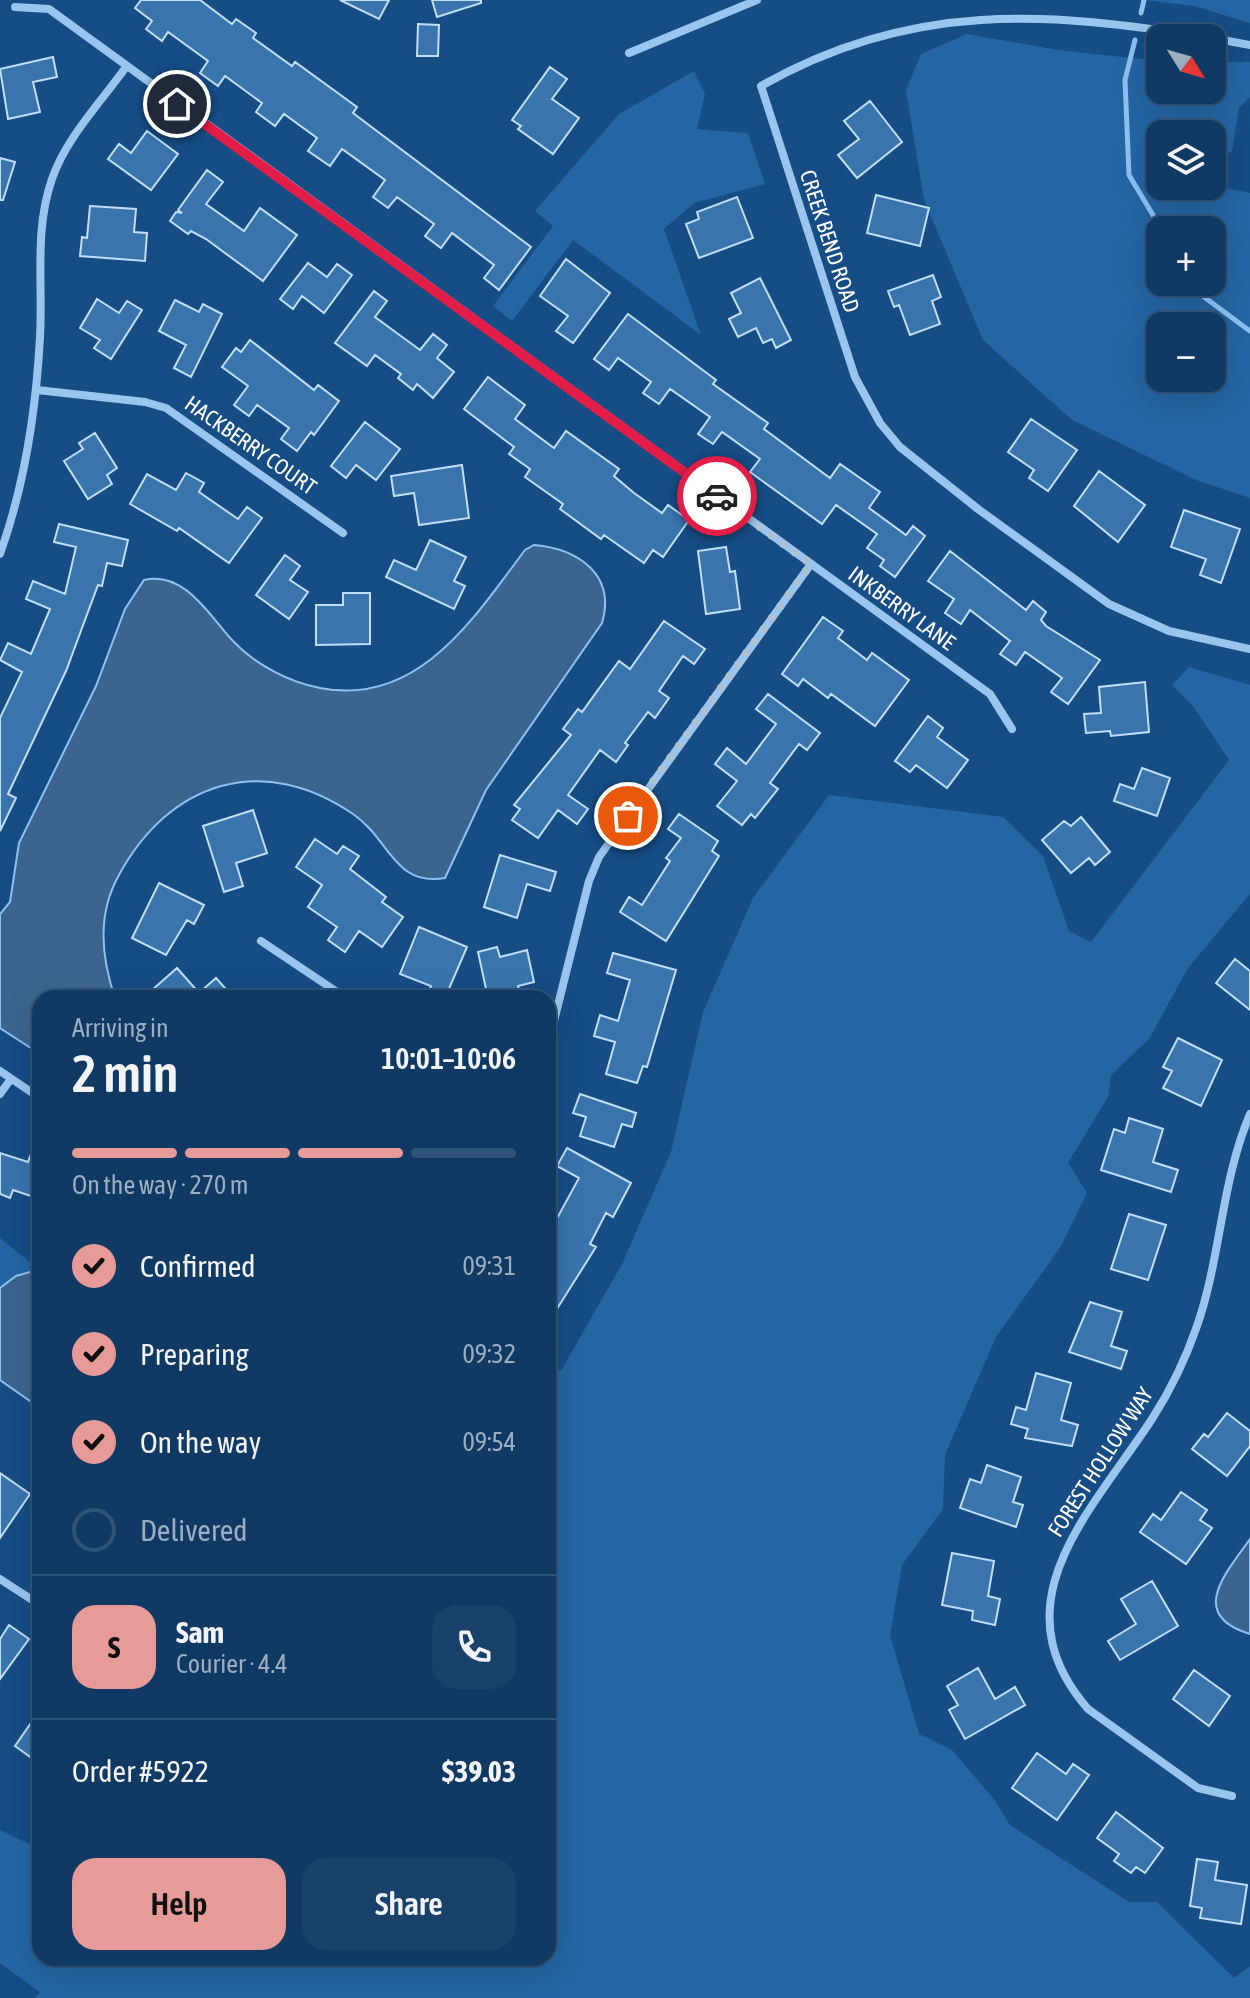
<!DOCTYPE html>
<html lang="en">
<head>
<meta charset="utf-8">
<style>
  :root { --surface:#103a64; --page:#19416a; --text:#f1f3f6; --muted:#9cadbf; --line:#305478; --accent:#e69b98 }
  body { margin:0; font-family:"Asap Condensed",sans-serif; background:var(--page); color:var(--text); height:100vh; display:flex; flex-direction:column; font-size:30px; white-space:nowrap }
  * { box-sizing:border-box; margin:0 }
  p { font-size:26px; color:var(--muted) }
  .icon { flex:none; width:44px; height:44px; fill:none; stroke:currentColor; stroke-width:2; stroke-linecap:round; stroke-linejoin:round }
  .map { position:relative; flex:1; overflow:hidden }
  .drawer { position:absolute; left:32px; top:990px; width:524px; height:976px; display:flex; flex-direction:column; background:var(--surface); border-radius:24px; box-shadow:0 8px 32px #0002,0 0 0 2px var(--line) }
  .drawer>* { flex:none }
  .needle { width:52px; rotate:127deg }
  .tools { position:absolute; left:1146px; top:24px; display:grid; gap:16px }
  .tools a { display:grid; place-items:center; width:80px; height:80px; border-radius:16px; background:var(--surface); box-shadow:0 8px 32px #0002,0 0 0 2px var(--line); font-size:40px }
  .pin { position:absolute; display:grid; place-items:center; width:68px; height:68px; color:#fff; margin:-34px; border:4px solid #fff; border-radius:50%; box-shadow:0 2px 8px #0007 }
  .courier { position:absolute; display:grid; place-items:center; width:80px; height:80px; margin:-40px; border:6px solid #e11d48; border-radius:50%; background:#fff; color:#222; box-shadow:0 2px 10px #0007 }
  .overview em { font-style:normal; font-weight:600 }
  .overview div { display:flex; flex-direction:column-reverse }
  .overview { display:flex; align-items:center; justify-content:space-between; height:136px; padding:0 40px }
  h1 { font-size:52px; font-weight:600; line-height:60px }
  .bar { display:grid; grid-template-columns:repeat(4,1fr); gap:12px 8px; align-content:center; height:96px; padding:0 40px }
  .bar i { height:10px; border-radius:6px; background:var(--line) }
  .bar .current { background:var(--accent) }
  .bar p { grid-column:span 4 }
  .line { display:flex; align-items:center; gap:20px; padding:0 40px; border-top:2px solid var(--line) }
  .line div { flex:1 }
  .round { display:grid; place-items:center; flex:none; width:84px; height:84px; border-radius:24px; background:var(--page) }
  ol { padding:0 40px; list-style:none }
  li { display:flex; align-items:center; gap:24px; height:88px }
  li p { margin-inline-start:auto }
  li .icon { padding:8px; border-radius:50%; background:var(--accent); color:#111; stroke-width:4 }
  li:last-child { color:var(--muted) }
  li i { width:44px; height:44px; border:4px solid var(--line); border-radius:50% }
  .button { display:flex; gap:16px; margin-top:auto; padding:16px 40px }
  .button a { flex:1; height:92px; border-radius:24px; background:var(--accent); color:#111; font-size:32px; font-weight:600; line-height:92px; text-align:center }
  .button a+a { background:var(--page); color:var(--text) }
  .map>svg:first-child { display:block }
</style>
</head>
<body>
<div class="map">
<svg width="1250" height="1998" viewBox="0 0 1250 1998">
  <rect width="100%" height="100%" fill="#164d85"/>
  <path fill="#2465a3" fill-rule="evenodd" d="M 1144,0 L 1250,0 L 1250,23 L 1194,6 Z
    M 967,34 L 1058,50 L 1160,61 L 1160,90 L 1212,90 L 1212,62 L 1250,62 L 1250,97 L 1239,108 L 1232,151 L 1214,163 L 1223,187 L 1250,193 L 1250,498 L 1196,480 L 1072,420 L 983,340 L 924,200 L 906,90 L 921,54 ZM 1160,134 L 1212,134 L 1212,186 L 1160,186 ZM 1160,230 L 1212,230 L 1212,282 L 1160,282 ZM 1160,326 L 1212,326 L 1212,378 L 1160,378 Z
    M 694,71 L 705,94 L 697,129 L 748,133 L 765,184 L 694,203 L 664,229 L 701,335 L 573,240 L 512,321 L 493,306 L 553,226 L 535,211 L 619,114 Z
    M 1189,667 L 1250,685 L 1250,894 L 1188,968 L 1149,1039 L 1111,1075 L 1108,1097 L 1068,1163 L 1087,1193 L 1060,1248 L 996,1337 L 945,1455 L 943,1509 L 902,1565 L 890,1635 L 919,1734 L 952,1750 L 993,1798 L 1010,1825 L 1129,1902 L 1157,1902 L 1234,1978 L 1250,1966 L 1250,1998 L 35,1998 L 40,1992 L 0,1963 L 0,1830 L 40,1849 L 40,1958 L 548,1958 L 548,1377 L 562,1369 L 622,1264 L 671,1152 L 703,1012 L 753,898 L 829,795 L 1003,817 L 1043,856 L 1069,931 L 1091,942 L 1229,760 L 1193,706 L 1172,685 Z
    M 0,1238 L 40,1270 L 40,1272 L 16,1276 L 0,1288 Z"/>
  <path fill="#3b658e" stroke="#8cc1f1" stroke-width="2" d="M 534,545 C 579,549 616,575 602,623 L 486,790 L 445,878 C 394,887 390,839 353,814 C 263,752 170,781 119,875 C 97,914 101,956 115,998 L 40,998 L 40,1054 L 0,1028 L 0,914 L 10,902 L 19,843 L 96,686 L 125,609 L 144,580 C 185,570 210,617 234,642 C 256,665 289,682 320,688 C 418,707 474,618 525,550 Z
    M 30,1272 L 40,1272 L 40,1408 L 0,1380 L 0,1288 L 16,1276 Z
    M 1250,1539 L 1250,1634 C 1187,1615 1226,1573 1250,1539 Z"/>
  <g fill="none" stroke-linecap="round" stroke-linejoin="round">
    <path stroke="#8cc1f1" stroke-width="5" d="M 1141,13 L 1144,0
      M 1135,40 L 1125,80 L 1129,175 L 1162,230
      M 1193,282 L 1200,294 L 1250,331"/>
  </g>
  <path fill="#3974ad" stroke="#c0defa" stroke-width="2" d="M 141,0 L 200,0 L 232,24 L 236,19 L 256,33 L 253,38 L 292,66 L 295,62 L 357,107 L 353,113 L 531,247 L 499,290 L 484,278 L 494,265 L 452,233 L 441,248 L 425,236 L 434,224 L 397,197 L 388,208 L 373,197 L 385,180 L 342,149 L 330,166 L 308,151 L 317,138 L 284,114 L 275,126 L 256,112 L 262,103 L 225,76 L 218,86 L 200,73 L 208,61 L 168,32 L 162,41 L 146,29 L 152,21 L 135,8 Z
    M 340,0 L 389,0 L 379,19 Z
    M 432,0 L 481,0 L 481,3 L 437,17 Z
    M 418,24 L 439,25 L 438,56 L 417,56 Z
    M 53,57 L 57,77 L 33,82 L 40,112 L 8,119 L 0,69 Z
    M 550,67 L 567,79 L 552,99 L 579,118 L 553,154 L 518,129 L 521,126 L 512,120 Z
    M 870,101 L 902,142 L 857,178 L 838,155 L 859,139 L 844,121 Z
    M 147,131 L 178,154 L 151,190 L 108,159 L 119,144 L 131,153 Z
    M 0,158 L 15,162 L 3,200 L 0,200 Z
    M 207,170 L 223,182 L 206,204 L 244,231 L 260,208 L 297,235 L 263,281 L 206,239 L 191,231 L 188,234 L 170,221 L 176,212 L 182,213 L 178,210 Z
    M 876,195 L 929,208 L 920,246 L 867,233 Z
    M 737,197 L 753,238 L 699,258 L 686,224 L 699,219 L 697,212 Z
    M 90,206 L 136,209 L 134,232 L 147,233 L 145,261 L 80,256 L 82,237 L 87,238 Z
    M 566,259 L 610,293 L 573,343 L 556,331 L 568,316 L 540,296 Z
    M 308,263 L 327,277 L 337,264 L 352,275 L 324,313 L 302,296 L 293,309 L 280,299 Z
    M 933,275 L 941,297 L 932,301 L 940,324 L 910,335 L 899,305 L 894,307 L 888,291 Z
    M 760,278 L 791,340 L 776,348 L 772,339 L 763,343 L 756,328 L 738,337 L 729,319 L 741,313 L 731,293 Z
    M 374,291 L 387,301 L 375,317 L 420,350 L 433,334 L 447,345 L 437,358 L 454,372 L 433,398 L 417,384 L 413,390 L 398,378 L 401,374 L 375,355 L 367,366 L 335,343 Z
    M 97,299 L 119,313 L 127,301 L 142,310 L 111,359 L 94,348 L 100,340 L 80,328 Z
    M 175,300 L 199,312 L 203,304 L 222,314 L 191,377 L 174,368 L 186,345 L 159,331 Z
    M 628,314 L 716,380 L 713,384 L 768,423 L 764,429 L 830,478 L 840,464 L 880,492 L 869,508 L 906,535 L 913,526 L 925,536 L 895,577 L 880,566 L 884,560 L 867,548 L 877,534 L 836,505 L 822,524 L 750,472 L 760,459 L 722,432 L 713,444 L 698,434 L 710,417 L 670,389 L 659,404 L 643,393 L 651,382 L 618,358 L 609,370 L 594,359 Z
    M 250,340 L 314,390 L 318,385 L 339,401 L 314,435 L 311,432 L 297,451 L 281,439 L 289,428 L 257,405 L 249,416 L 234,405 L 248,386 L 222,367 L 236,348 L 241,352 Z
    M 488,377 L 525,405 L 515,419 L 554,448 L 566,431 L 619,469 L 614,476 L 634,493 L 662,513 L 668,505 L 689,520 L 663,557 L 653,550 L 644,563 L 604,535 L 601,539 L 560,509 L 563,504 L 525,477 L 530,469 L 509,454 L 514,447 L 464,409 Z
    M 1031,419 L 1077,450 L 1048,491 L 1029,478 L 1034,470 L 1008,452 Z
    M 365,422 L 400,449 L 376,480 L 356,465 L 346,478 L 331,466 Z
    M 95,433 L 117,468 L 107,475 L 112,484 L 88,499 L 64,461 L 83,449 L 79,443 Z
    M 462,465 L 469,518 L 419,525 L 414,493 L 394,496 L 391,476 Z
    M 1099,471 L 1145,505 L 1118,542 L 1074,506 Z
    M 186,473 L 204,483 L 199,492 L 238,519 L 247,507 L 262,518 L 229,563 L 179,528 L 177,531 L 130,504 L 147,474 L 176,490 Z
    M 1184,510 L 1240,529 L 1221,583 L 1200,575 L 1206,559 L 1171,547 Z
    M 59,524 L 128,540 L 122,566 L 107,563 L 102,586 L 98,585 L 66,671 L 8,794 L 16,798 L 0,831 L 0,718 L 22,672 L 0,660 L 8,643 L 31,654 L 50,609 L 26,599 L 33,581 L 65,594 L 76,547 L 54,542 Z
    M 430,540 L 466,557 L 454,581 L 465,586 L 454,609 L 386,577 L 394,560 L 416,570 Z
    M 726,547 L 730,572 L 735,571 L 740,609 L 706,614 L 698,551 Z
    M 950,551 L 1026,610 L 1033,601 L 1046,612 L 1041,620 L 1046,626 L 1100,660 L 1068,704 L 1051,692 L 1062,678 L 1025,652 L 1016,665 L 1000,654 L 1010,641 L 970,610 L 961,624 L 945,613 L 954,599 L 928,581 Z
    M 285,555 L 300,566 L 290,580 L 308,592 L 289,619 L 256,595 Z
    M 343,593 L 370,593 L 370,644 L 316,645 L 316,605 L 343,605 Z
    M 823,617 L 843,631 L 838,638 L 867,660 L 872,653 L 909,680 L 875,726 L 831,694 L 828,698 L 803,679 L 798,686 L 782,674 Z
    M 664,621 L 705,649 L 694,664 L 683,656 L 659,691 L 669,698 L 655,718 L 648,712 L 625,743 L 628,745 L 616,762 L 600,750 L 568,795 L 588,809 L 577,824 L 558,810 L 538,838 L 512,820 L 520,809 L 514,805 L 571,735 L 563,729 L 578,709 L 582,712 L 619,661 L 630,669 Z
    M 1145,682 L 1149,732 L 1111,736 L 1110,731 L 1086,733 L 1084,714 L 1101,713 L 1099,687 Z
    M 768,694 L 820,733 L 807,750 L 799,744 L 770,783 L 778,789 L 755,818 L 751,814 L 742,825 L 717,806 L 737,781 L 715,764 L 727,748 L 746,764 L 776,724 L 756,709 Z
    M 928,716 L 943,728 L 937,737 L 968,760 L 947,788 L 916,765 L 910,772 L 895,761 Z
    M 1142,768 L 1170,778 L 1157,816 L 1114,801 L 1120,784 L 1134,789 Z
    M 253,810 L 267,853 L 236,863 L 243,886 L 224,892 L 203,826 Z
    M 679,814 L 718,841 L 712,851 L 719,856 L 666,941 L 620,912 L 629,897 L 642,905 L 670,861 L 666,858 L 681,838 L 668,829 Z
    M 1081,817 L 1110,852 L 1095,865 L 1089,858 L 1071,873 L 1042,840 L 1064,821 L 1071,826 Z
    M 315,839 L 337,854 L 343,846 L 359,856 L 350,869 L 386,897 L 382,902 L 403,917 L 382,947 L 359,931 L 345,952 L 328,940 L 337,927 L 308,907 L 322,885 L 296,867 Z
    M 500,855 L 556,872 L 550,891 L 527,884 L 517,918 L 484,907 Z
    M 159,883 L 204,905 L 194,924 L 187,920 L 166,955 L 132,938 Z
    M 419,927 L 467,947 L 445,998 L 426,998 L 431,986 L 400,974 Z
    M 497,947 L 500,957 L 527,950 L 534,982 L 518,986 L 521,998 L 488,998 L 478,952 Z
    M 613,953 L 676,970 L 647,1067 L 643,1066 L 637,1083 L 606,1074 L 615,1042 L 594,1036 L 600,1015 L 618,1021 L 630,980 L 607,973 Z
    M 1235,959 L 1250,971 L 1250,1010 L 1216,983 Z
    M 177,968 L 199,993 L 216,978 L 234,998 L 143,998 Z
    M 1178,1038 L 1222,1060 L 1201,1106 L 1163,1088 L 1172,1071 L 1163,1067 Z
    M 580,1094 L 636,1113 L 632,1127 L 622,1124 L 614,1147 L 580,1136 L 586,1117 L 573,1113 Z
    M 1129,1118 L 1163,1129 L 1153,1162 L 1178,1170 L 1171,1192 L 1101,1170 L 1114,1129 L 1125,1133 Z
    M 38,1135 L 40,1199 L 13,1190 L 10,1198 L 0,1194 L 0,1153 L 28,1162 Z
    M 567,1148 L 631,1183 L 613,1217 L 606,1213 L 590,1244 L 596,1247 L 548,1323 L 548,1218 L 555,1222 L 579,1178 L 557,1166 Z
    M 1129,1214 L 1166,1225 L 1148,1280 L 1111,1269 Z
    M 1090,1302 L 1122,1312 L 1111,1346 L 1127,1351 L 1121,1369 L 1069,1352 Z
    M 1036,1373 L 1071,1383 L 1061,1420 L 1078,1425 L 1072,1446 L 1025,1438 L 1028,1429 L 1011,1424 L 1016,1407 L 1026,1410 Z
    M 1227,1413 L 1250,1431 L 1250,1446 L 1227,1476 L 1192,1449 L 1204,1434 L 1208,1437 Z
    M 987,1465 L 1021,1477 L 1013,1502 L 1023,1505 L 1016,1527 L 960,1508 L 970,1479 L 981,1483 Z
    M 0,1473 L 30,1494 L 0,1538 Z
    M 1181,1492 L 1207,1510 L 1200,1520 L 1212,1528 L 1186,1564 L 1140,1532 L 1153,1514 L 1161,1520 Z
    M 952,1553 L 994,1561 L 988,1596 L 1000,1599 L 995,1625 L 972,1620 L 973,1611 L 942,1605 Z
    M 1152,1581 L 1178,1626 L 1120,1660 L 1108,1641 L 1136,1624 L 1121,1599 Z
    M 9,1625 L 29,1639 L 0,1679 L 0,1639 Z
    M 978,1668 L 995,1699 L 1015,1687 L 1025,1705 L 965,1739 L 949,1710 L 958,1705 L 947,1686 Z
    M 1194,1670 L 1230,1696 L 1209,1726 L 1173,1699 Z
    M 40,1710 L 40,1764 L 15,1746 Z
    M 1037,1753 L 1066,1774 L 1073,1764 L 1089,1775 L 1057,1820 L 1012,1788 Z
    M 1116,1812 L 1163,1848 L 1145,1873 L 1136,1867 L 1131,1873 L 1114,1861 L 1119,1854 L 1097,1838 Z
    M 1197,1859 L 1218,1862 L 1215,1880 L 1247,1885 L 1241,1924 L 1200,1918 L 1202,1908 L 1190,1906 Z"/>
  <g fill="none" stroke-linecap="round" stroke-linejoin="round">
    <path stroke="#9ac5ee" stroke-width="8" d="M 15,7 L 49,9 L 990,694 L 1012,729
      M 1211,38 C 1048,11 910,1 761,86 L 855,377 L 880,423 L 900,447 L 978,509 L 1109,604 L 1169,631 L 1250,649
      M 1212,38 L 1250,45
      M 629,53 L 757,0
      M 37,390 L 145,402 L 166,408 L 343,533
      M 0,554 C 25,484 36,411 40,337 C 43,284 34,230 52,179 C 66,138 101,102 126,67
      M 261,941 L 346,998
      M 548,1045 L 589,881 L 599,857 L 811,564
      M 0,1071 L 40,1098
      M 0,1094 L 11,1079
      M 0,1579 L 40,1605
      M 1232,1796 L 1198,1788 L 1088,1709 C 995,1602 1092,1511 1152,1419 C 1170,1391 1186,1358 1197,1326 C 1221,1257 1221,1182 1250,1114"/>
  </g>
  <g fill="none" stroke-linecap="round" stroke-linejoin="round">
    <path stroke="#adc1d4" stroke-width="8" stroke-dasharray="0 14.4" d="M 628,816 L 811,564 L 717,496"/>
    <path stroke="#e11d48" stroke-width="10" d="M 177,104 L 717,496"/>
  </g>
  <g text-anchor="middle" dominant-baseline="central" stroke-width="6" stroke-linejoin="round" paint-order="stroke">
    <g font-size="22" fill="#fff" stroke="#164d85">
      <text transform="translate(830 241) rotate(72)">CREEK BEND ROAD</text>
      <text transform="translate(251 445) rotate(35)">HACKBERRY COURT</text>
      <text transform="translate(902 608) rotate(36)">INKBERRY LANE</text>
      <text transform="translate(1100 1462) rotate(-57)">FOREST HOLLOW WAY</text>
    </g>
  </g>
</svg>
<div class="tools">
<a><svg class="needle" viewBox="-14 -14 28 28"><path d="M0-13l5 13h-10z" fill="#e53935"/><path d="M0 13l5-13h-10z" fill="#9cadbf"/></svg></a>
<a><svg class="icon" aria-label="layers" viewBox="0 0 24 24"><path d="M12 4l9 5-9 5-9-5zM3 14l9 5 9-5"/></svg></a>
<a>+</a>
<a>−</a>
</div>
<div class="pin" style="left:628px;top:816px;background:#ea580c"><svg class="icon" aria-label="bag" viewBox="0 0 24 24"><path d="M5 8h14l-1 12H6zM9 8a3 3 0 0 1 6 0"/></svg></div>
<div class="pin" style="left:177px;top:104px;background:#1f2937"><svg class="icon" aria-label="home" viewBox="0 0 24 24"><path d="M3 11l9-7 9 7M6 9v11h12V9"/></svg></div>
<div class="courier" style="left:717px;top:496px"><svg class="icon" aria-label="car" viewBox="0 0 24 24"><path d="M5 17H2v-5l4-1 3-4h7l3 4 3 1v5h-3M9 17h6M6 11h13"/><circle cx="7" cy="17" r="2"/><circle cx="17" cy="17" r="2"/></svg></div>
<section class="drawer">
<div class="overview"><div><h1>2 min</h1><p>Arriving in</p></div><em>10:01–10:06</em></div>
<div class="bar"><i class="current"></i><i class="current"></i><i class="current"></i><i></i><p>On the way · 270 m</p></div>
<ol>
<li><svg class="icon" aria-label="check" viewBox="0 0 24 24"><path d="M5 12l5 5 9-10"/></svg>Confirmed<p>09:31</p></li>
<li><svg class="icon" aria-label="check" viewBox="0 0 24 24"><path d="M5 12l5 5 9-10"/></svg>Preparing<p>09:32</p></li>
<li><svg class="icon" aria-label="check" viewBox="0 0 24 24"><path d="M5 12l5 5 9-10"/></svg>On the way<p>09:54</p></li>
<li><i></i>Delivered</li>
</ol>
<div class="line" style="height:144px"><b class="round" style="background:var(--accent);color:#111">S</b><div><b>Sam</b><p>Courier · 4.4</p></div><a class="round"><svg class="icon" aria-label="phone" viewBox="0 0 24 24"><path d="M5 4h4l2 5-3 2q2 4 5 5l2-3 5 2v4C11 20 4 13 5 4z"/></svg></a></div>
<div class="line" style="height:104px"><div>Order #5922</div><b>$39.03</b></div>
<div class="button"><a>Help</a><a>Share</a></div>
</section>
</div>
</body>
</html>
